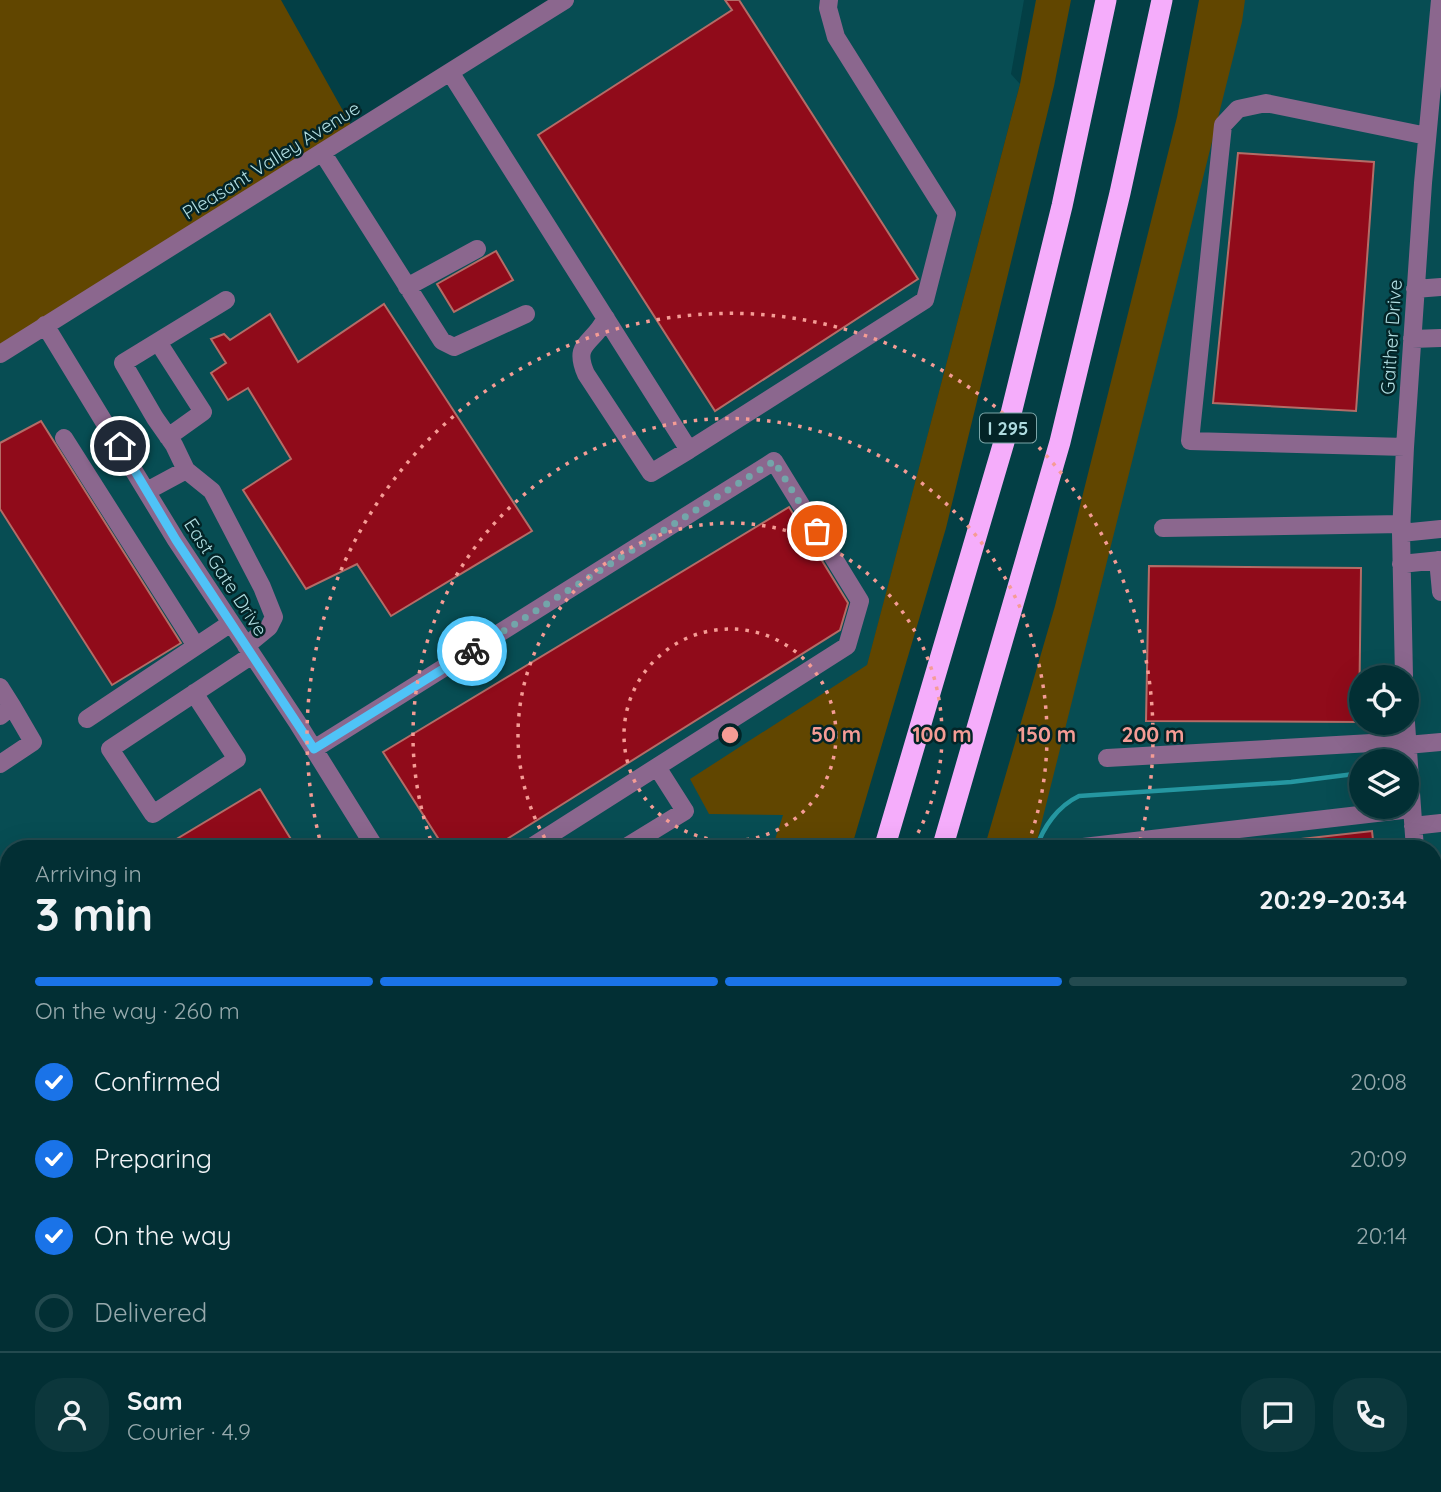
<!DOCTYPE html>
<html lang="en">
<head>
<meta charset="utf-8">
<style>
  :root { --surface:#022f34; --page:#0c373c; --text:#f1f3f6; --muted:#96a9ac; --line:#234a4f; --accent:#1a73e8 }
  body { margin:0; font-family:Quicksand,sans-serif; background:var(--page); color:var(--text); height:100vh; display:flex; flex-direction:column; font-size:26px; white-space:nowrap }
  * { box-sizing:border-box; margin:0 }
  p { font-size:23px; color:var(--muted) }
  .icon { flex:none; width:38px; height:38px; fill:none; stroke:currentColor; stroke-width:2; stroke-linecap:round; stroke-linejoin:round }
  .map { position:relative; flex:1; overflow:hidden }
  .details { position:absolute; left:0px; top:840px; width:1442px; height:653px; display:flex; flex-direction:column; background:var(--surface); border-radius:28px 28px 0 0; box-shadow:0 7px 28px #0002,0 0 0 2px var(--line) }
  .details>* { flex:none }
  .buttons { position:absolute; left:1349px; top:665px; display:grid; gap:14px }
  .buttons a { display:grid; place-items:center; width:70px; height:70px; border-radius:50%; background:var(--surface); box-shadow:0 7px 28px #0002,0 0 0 2px var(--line); font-size:35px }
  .pin { position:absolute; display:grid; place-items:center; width:60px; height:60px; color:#fff; margin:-30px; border:4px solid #fff; border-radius:50%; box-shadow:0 2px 7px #0007 }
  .courier { position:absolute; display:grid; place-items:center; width:70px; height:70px; margin:-35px; border:5px solid #4fc3f7; border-radius:50%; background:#fff; color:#222; box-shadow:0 2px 9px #0007 }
  .headline em { font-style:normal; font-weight:700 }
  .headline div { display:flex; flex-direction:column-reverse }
  .headline { display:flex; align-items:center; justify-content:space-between; height:119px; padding:0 35px }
  h1 { font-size:46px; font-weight:700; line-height:52px }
  .bar { display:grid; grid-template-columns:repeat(4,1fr); gap:10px 7px; align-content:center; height:84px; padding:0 35px }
  .bar i { height:9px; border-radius:5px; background:var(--line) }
  .bar .on { background:var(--accent) }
  .bar p { grid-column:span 4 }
  .line { display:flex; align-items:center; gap:18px; padding:0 35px; border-top:2px solid var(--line) }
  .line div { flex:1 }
  .round { display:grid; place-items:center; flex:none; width:74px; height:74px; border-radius:28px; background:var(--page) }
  ol { padding:0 35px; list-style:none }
  li { display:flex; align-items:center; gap:21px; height:77px }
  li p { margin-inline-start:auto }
  li .icon { padding:7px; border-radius:50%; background:var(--accent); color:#fff; stroke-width:4 }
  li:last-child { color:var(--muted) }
  li i { width:38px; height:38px; border:4px solid var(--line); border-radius:50% }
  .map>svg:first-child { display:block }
</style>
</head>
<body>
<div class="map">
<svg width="1441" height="1492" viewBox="0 0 1441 1492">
  <rect width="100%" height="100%" fill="#033f45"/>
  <path fill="#074d53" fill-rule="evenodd" d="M 561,0 L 1024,0 L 1011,74 L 1020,84 L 819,849 L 9,849 L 9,1484 L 627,1484 L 624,1492 L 0,1492 L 0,353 Z
    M 1215,0 L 1441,0 L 1441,1492 L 814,1492 L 816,1484 L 1433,1484 L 1433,849 L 1000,849 ZM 1362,677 L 1407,677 L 1407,723 L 1362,723 ZM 1362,761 L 1407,761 L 1407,807 L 1362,807 Z"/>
  <path fill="#614600" d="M 0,0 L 281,0 L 356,134 L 0,358 Z
    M 1036,0 L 1071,0 L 1054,86 L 946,528 L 851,849 L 772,849 L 783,815 L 709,814 L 690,779 L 867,665 L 1020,84 Z
    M 1199,0 L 1245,0 L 1242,22 L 1035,849 L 984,849 L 1055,606 L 1177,117 Z
    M 567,1484 L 664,1484 L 661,1492 L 565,1492 Z
    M 796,1484 L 953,1484 L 949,1492 L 794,1492 Z"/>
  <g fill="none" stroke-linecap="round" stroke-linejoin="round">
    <path stroke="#2597a1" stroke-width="4.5" d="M 1036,849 C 1043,827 1058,806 1079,796 L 1291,782 L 1362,773
      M 939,1492 L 943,1484"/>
  </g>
  <path fill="#900b1a" stroke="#b46c67" stroke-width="2" d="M 725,0 L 739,0 L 918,279 L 715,411 L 538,135 L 732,10 Z
    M 1238,153 L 1374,162 L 1356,411 L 1213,403 Z
    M 496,251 L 513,280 L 454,312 L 437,284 Z
    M 384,304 L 532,531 L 391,616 L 357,564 L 306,589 L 243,490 L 291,459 L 248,388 L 228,400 L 211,373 L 226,363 L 211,339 L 224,334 L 230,340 L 270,314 L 298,362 Z
    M 41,421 L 181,643 L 112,685 L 0,509 L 0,443 Z
    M 789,507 L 848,603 L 840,630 L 491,849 L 445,849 L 383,752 Z
    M 1149,566 L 1361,568 L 1359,722 L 1146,721 Z
    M 260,789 L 297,849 L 160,849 Z
    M 1372,831 L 1374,849 L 1285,849 L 1284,841 Z"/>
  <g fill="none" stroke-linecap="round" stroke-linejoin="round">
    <path stroke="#8b678e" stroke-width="18" d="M 450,72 L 689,450 L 925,300 L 947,214 L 836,37 L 828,8 L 829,0
      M 322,152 L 442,341 L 454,347 L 526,314
      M 407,287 L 477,249
      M 1415,289 L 1441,287
      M 606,318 C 593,345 572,342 586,374 L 651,473 L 689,450
      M 45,325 L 176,540 L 297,722 L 376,849
      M 1412,339 L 1441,338
      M 158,342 L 203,412 L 168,437
      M 0,354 L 565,0
      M 64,438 L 196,646
      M 1405,447 L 1190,441 L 1223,125 L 1238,109 L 1266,103 L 1427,136
      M 186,470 L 212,491 L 262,587 L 274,617 L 269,627 L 246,646
      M 147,491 L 186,470 L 174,445 L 155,418 L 123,363 L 226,300
      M 1163,528 L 1402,524
      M 1401,533 L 1441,529
      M 1438,560 L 1441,592
      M 1401,564 L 1441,560
      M 1404,677 L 1401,533 L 1405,447 L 1423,183 L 1440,0
      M 0,687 L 12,706 L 0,716
      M 194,693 L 237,759 L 153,814 L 110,749 L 252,655
      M 87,719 L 231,623
      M 1406,723 L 1415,849
      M 1407,745 L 1441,742
      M 314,749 L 774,461 L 860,601 L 847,646 L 528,849
      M 1107,758 L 1407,741
      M 0,764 L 33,742 L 12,706
      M 1413,826 L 1441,823
      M 623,849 L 685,811 L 657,767
      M 1066,849 L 1411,809
      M 1433,988 L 1441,1051
      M 0,1031 L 9,1050
      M 1433,1081 L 1441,1080
      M 0,1109 L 9,1105
      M 1433,1129 L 1441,1128
      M 0,1130 L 9,1148
      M 0,1228 L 9,1247
      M 0,1274 L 9,1270
      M 0,1322 L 9,1318
      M 0,1370 L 9,1366
      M 0,1416 L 9,1412
      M 185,1484 L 189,1492
      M 215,1484 L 219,1492
      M 1014,1484 L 1015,1492
      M 1051,1484 L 1053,1492
      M 1421,1484 L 1422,1492
      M 336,1492 L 338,1484
      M 388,1492 L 391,1484
      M 556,1492 L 556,1484
      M 995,1492 L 999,1484"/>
    <path stroke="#f5adfb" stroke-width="21" d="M 884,849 L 1004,442 L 1062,206 L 1106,0
      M 942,849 L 1060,442 L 1120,193 L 1162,0
      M 695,1492 L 698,1484
      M 754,1492 L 757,1484"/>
  </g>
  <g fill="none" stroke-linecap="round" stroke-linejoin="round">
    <path stroke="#73a5aa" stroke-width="7" stroke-dasharray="0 12.6" d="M 472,651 L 774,461 L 817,531"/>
    <path stroke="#4fc3f7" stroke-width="9" d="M 120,446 L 176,540 L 314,749 L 472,651"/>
  </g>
  <g fill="none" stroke="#f59c95" stroke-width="3.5" stroke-dasharray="3.5 7">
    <circle cx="730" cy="735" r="106"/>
    <path d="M550 847A212 212 0 1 1 910 847"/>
    <path d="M434 849A317 317 0 1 1 1026 849"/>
    <path d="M322 848A423 423 0 1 1 1138 848"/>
  </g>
  <g text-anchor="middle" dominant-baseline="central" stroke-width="5" stroke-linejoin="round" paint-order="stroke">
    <rect fill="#032427" stroke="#7ba5a8" stroke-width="2" x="980" y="413.5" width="56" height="29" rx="5"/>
    <g font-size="18" font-weight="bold" fill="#afdce0">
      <text x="1008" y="428">I 295</text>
    </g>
    <g font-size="19" fill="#afdce0" stroke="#032427">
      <text transform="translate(271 160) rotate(-32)">Pleasant Valley Avenue</text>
      <text transform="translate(1391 337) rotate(-86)">Gaither Drive</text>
      <text transform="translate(226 577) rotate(57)">East Gate Drive</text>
    </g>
  </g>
  <circle cx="730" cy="735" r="10" fill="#f59c95" stroke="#032427" stroke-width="3.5"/>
  <g font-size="21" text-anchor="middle" font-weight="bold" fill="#f59c95" stroke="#032427" stroke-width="5" stroke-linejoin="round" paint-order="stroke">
    <text x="836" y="742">50 m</text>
    <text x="942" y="742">100 m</text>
    <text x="1047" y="742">150 m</text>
    <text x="1153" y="742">200 m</text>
  </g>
</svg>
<div class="buttons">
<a><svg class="icon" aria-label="locate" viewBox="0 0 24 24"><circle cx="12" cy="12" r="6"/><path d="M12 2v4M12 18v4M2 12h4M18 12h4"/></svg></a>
<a><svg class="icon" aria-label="layers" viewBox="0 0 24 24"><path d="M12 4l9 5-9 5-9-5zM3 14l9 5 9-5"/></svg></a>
</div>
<div class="pin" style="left:817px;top:531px;background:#ea580c"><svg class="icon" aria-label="bag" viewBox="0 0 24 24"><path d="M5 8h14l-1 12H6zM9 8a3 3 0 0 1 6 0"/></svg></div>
<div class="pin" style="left:120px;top:446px;background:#1f2937"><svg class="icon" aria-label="home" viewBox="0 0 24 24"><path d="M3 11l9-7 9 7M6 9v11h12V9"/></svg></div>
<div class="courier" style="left:472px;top:651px"><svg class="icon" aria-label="bike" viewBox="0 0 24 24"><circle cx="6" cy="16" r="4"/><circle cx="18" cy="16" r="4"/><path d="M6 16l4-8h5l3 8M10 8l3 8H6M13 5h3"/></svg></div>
<section class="details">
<div class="headline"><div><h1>3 min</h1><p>Arriving in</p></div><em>20:29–20:34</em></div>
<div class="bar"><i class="on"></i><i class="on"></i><i class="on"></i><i></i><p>On the way · 260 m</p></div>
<ol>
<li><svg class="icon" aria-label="check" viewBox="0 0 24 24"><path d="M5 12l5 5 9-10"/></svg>Confirmed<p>20:08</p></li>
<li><svg class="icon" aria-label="check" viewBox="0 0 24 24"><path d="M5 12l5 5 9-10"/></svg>Preparing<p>20:09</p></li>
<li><svg class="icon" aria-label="check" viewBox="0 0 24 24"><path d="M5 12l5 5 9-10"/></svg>On the way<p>20:14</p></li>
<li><i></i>Delivered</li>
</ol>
<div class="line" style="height:126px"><a class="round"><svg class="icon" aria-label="person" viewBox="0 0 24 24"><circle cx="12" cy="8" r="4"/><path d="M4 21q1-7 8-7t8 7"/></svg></a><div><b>Sam</b><p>Courier · 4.9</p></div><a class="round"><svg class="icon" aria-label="chat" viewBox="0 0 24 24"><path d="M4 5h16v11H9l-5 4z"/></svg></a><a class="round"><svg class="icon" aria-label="phone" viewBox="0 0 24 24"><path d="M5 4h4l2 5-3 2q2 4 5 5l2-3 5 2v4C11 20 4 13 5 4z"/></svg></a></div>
</section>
</div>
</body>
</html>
